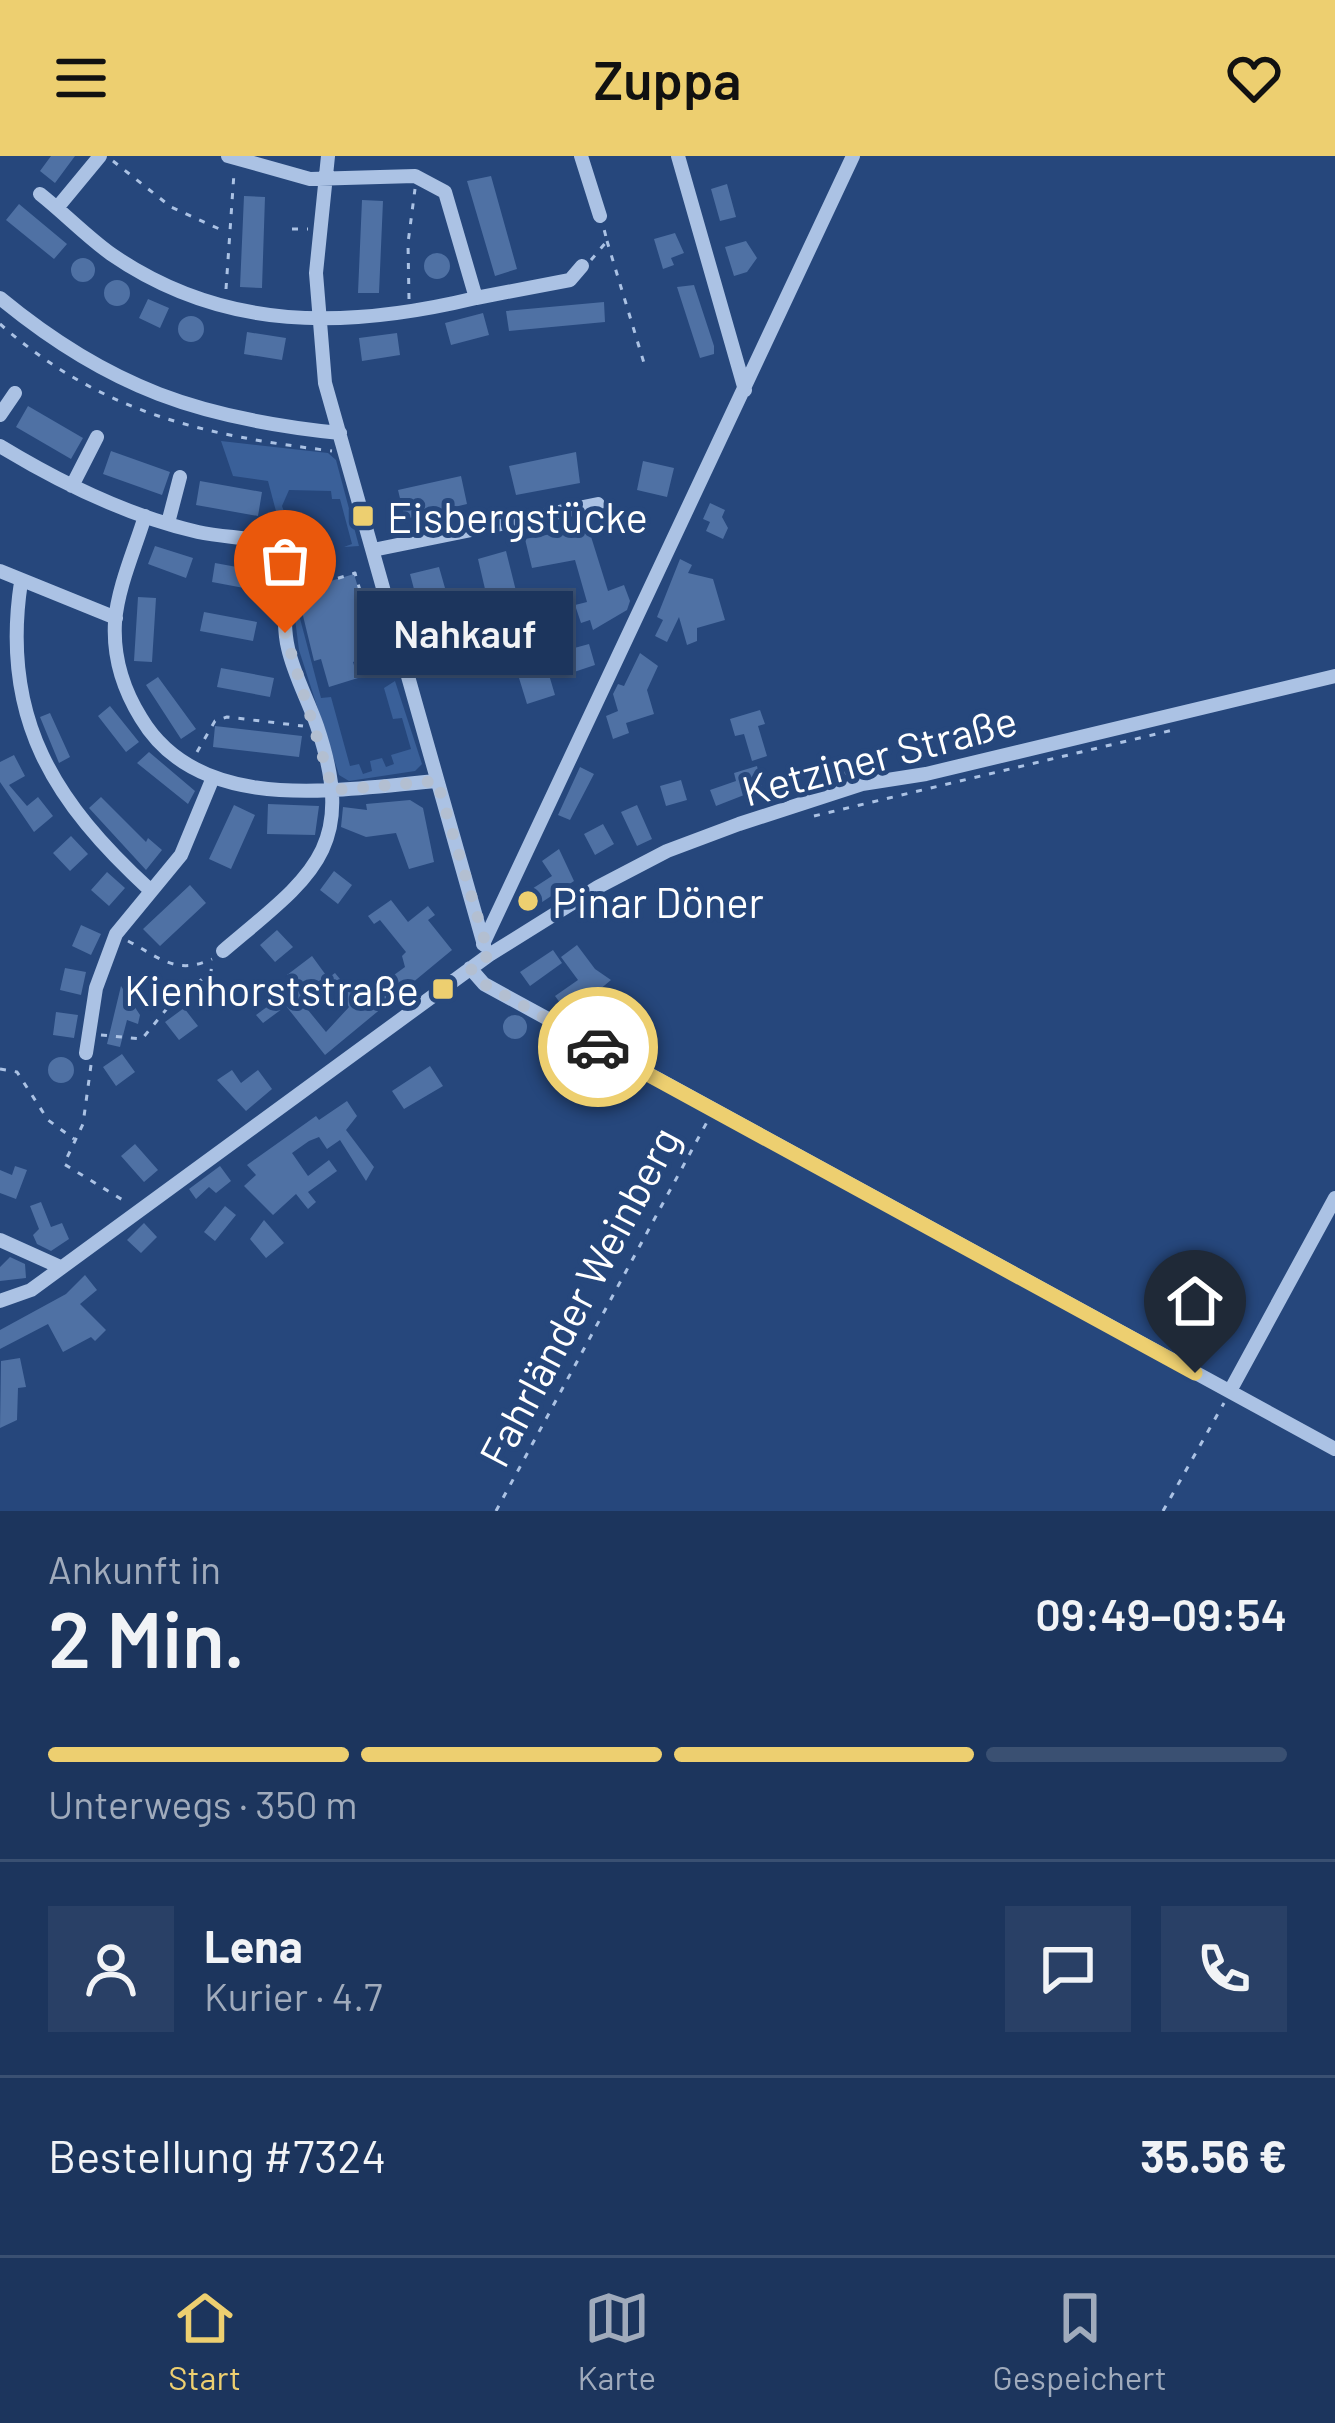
<!DOCTYPE html>
<html lang="de">
<head>
<meta charset="utf-8">
<style>
  :root { --surface:#1c355d; --page:#294066; --text:#f1f3f6; --muted:#a0abbc; --line:#3a5072; --accent:#edcf70 }
  body { margin:0; font-family:Barlow,sans-serif; background:var(--page); color:var(--text); height:100vh; display:flex; flex-direction:column; font-size:45px; white-space:nowrap }
  * { box-sizing:border-box; margin:0 }
  p { font-size:39px; color:var(--muted) }
  .icon { flex:none; width:66px; height:66px; fill:none; stroke:currentColor; stroke-width:2; stroke-linecap:round; stroke-linejoin:round }
  .map { position:relative; height:1355px; overflow:hidden }
  .details { display:flex; flex-direction:column; background:var(--surface); flex:1 }
  .details>* { flex:none }
  .pin { position:absolute; display:grid; place-items:center; width:102px; height:102px; color:#fff; margin:-123px -51px; border-radius:50% 50% 50% 0; rotate:-45deg; box-shadow:0 0 12px #0007 }
  .pin .icon { rotate:45deg }
  .courier { position:absolute; display:grid; place-items:center; width:120px; height:120px; margin:-60px; border:9px solid #edcf70; border-radius:50%; background:#fff; color:#222; box-shadow:0 3px 15px #0007 }
  .bubble { position:absolute; height:84px; border-radius:0px; background:var(--surface); box-shadow:0 3px 9px #0004,0 0 0 3px var(--line); font-size:39px; font-weight:600; line-height:84px; text-align:center }
  .summary em { font-style:normal; font-weight:600 }
  .summary div { display:flex; flex-direction:column-reverse }
  .summary { display:flex; align-items:center; justify-content:space-between; height:204px; padding:0 48px }
  h1 { font-size:78px; font-weight:600; line-height:90px }
  .bar { display:grid; grid-template-columns:repeat(4,1fr); gap:18px 12px; align-content:center; height:144px; padding:0 48px }
  .bar i { height:15px; border-radius:9px; background:var(--line) }
  .bar .on { background:var(--accent) }
  .bar p { grid-column:span 4 }
  .line { display:flex; align-items:center; gap:30px; padding:0 48px; border-top:3px solid var(--line) }
  .line div { flex:1 }
  .round { display:grid; place-items:center; flex:none; width:126px; height:126px; border-radius:0px; background:var(--page) }
  header { display:flex; justify-content:space-between; align-items:center; height:156px; padding:0 48px; background:var(--accent); color:#111; font-size:54px; font-weight:600 }
  .dock { display:flex; justify-content:space-around; align-items:center; height:168px; border-top:3px solid var(--line); background:var(--surface); font-size:33px; color:var(--muted) }
  .dock a { display:grid; justify-items:center; gap:6px }
  .dock .on { color:var(--accent) }
  .map>svg:first-child { display:block }
</style>
</head>
<body>
<header><svg class="icon" aria-label="menu" viewBox="0 0 24 24"><path d="M4 6h16M4 12h16M4 18h16"/></svg>Zuppa<svg class="icon" aria-label="heart" viewBox="0 0 24 24"><path d="M12 20l-8-8c-3-5 5-10 8-4 3-6 11-1 8 4z"/></svg></header>
<div class="map">
<svg width="1335" height="1355" viewBox="0 0 1335 1355">
  <rect width="100%" height="100%" fill="#26477c"/>
  <path fill="#3a6099" d="M 221,285 L 328,297 L 336,304 L 359,390 L 344,391 L 352,388 L 340,343 L 332,343 L 331,335 L 289,334 L 282,350 L 302,404 L 293,436 L 321,542 L 331,541 L 350,610 L 359,608 L 363,618 L 372,615 L 370,605 L 382,602 L 386,611 L 394,608 L 391,599 L 411,593 L 402,562 L 393,563 L 384,532 L 395,525 L 422,608 L 415,615 L 349,625 L 339,619 L 299,494 L 286,393 L 268,325 L 233,320 Z"/>
  <path fill="#4f71a4" fill-rule="evenodd" d="M 51,0 L 75,0 L 55,27 L 40,15 Z
    M 491,20 L 517,113 L 495,120 L 467,25 Z
    M 727,28 L 736,61 L 720,65 L 711,33 Z
    M 244,40 L 265,41 L 262,132 L 240,131 Z
    M 362,44 L 383,45 L 379,137 L 358,137 Z
    M 19,48 L 67,88 L 54,103 L 6,64 Z
    M 675,77 L 684,97 L 671,102 L 674,109 L 663,113 L 654,83 Z
    M 746,85 L 757,102 L 747,116 L 734,120 L 725,91 Z
    M424 110a13 13 0 1 1 26 0a13 13 0 1 1-26 0Z
    M71 114a12 12 0 1 1 24 0a12 12 0 1 1-24 0Z
    M104 137a13 13 0 1 1 26 0a13 13 0 1 1-26 0Z
    M 694,129 L 714,190 L 714,198 L 700,202 L 677,131 Z
    M 148,143 L 169,152 L 160,172 L 139,162 Z
    M 604,146 L 605,166 L 509,175 L 506,155 Z
    M 483,157 L 489,179 L 451,189 L 445,167 Z
    M178 173a13 13 0 1 1 26 0a13 13 0 1 1-26 0Z
    M 247,176 L 286,182 L 282,204 L 244,198 Z
    M 397,177 L 400,199 L 362,205 L 359,182 Z
    M 28,250 L 83,282 L 71,303 L 16,271 Z
    M 111,295 L 170,316 L 162,339 L 103,318 Z
    M 576,296 L 580,327 L 516,339 L 509,310 Z
    M 643,305 L 674,312 L 667,341 L 637,334 Z
    M 461,320 L 467,348 L 405,363 L 398,334 Z
    M 200,325 L 262,336 L 258,360 L 196,349 Z
    M 710,347 L 725,354 L 722,361 L 728,372 L 723,383 L 706,375 L 710,366 L 703,363 Z
    M 588,371 L 608,435 L 624,429 L 630,445 L 627,454 L 593,474 L 590,464 L 581,467 L 575,449 L 587,446 L 575,404 L 532,412 L 525,383 Z
    M 155,390 L 193,402 L 186,422 L 148,408 Z
    M 506,395 L 521,455 L 492,463 L 478,403 Z
    M 680,403 L 692,409 L 688,417 L 713,423 L 725,464 L 697,472 L 697,485 L 687,489 L 679,461 L 667,486 L 655,480 L 663,464 L 657,461 Z
    M 215,407 L 269,417 L 265,436 L 212,426 Z
    M 439,411 L 463,495 L 452,498 L 446,476 L 427,482 L 410,418 Z
    M 354,418 L 378,498 L 353,506 L 358,522 L 329,531 L 321,503 L 314,505 L 297,435 Z
    M 138,441 L 156,442 L 152,506 L 134,505 Z
    M 204,456 L 257,466 L 253,485 L 200,475 Z
    M 589,488 L 595,509 L 574,516 L 567,494 Z
    M 640,497 L 658,510 L 647,534 L 654,558 L 626,567 L 629,577 L 613,583 L 606,560 L 618,555 L 613,538 L 618,528 L 624,530 Z
    M 544,502 L 555,539 L 527,548 L 515,509 Z
    M 221,512 L 274,522 L 270,541 L 217,531 Z
    M 158,521 L 196,573 L 181,583 L 146,529 Z
    M 110,550 L 139,586 L 126,596 L 98,560 Z
    M 760,554 L 765,568 L 758,570 L 767,600 L 752,605 L 744,578 L 735,580 L 730,563 Z
    M 50,557 L 70,601 L 59,607 L 40,561 Z
    M 215,570 L 302,580 L 299,601 L 213,591 Z
    M 149,596 L 195,635 L 188,648 L 137,607 Z
    M 14,599 L 25,620 L 9,629 L 27,650 L 38,641 L 53,660 L 34,676 L 0,626 L 0,606 Z
    M 757,610 L 762,632 L 716,650 L 710,634 L 736,625 L 734,617 Z
    M 580,611 L 594,618 L 570,664 L 558,659 Z
    M 681,624 L 687,644 L 666,650 L 660,630 Z
    M 101,641 L 146,686 L 148,682 L 162,694 L 146,714 L 89,652 Z
    M 410,644 L 423,652 L 434,706 L 409,713 L 396,677 L 366,681 L 341,671 L 343,651 L 367,654 L 366,648 Z
    M 268,648 L 319,650 L 315,679 L 267,678 Z
    M 234,649 L 255,659 L 231,713 L 209,703 Z
    M 637,649 L 652,683 L 637,690 L 621,656 Z
    M 603,668 L 614,688 L 595,699 L 584,678 Z
    M 71,680 L 88,698 L 70,715 L 53,697 Z
    M 559,693 L 574,725 L 524,758 L 518,749 L 521,740 L 552,720 L 542,705 Z
    M 334,715 L 352,729 L 338,748 L 320,734 Z
    M 107,716 L 125,732 L 109,750 L 91,734 Z
    M 190,729 L 206,747 L 160,790 L 143,773 Z
    M 391,744 L 408,766 L 428,750 L 435,759 L 428,764 L 452,794 L 325,899 L 286,850 L 263,867 L 256,859 L 295,830 L 287,819 L 312,800 L 328,822 L 335,817 L 358,845 L 405,811 L 402,800 L 406,796 L 380,764 L 374,768 L 368,760 ZM 335,833 L 349,851 L 326,876 L 308,854 Z
    M 81,769 L 101,778 L 91,799 L 72,790 Z
    M 277,774 L 293,791 L 275,806 L 260,789 Z
    M 577,789 L 595,813 L 611,824 L 569,859 L 555,840 L 578,824 L 561,801 Z
    M 553,794 L 562,807 L 530,830 L 520,816 Z
    M 65,812 L 86,816 L 81,839 L 60,834 Z
    M 121,830 L 140,859 L 138,868 L 127,864 L 120,891 L 107,888 Z
    M 184,852 L 198,870 L 179,884 L 165,866 Z
    M 56,856 L 78,859 L 74,882 L 53,879 Z
    M503 871a12 12 0 1 1 24 0a12 12 0 1 1-24 0Z
    M 122,898 L 135,916 L 116,930 L 103,911 Z
    M48 914a13 13 0 1 1 26 0a13 13 0 1 1-26 0Z
    M 430,910 L 443,930 L 404,953 L 392,935 Z
    M 232,914 L 241,927 L 258,914 L 272,933 L 246,955 L 217,924 Z
    M 347,945 L 357,960 L 346,974 L 374,1011 L 366,1025 L 340,984 L 327,993 L 319,981 L 309,985 L 292,997 L 308,1020 L 329,1004 L 337,1015 L 308,1036 L 316,1046 L 308,1053 L 296,1038 L 273,1059 L 244,1030 L 256,1019 L 247,1009 L 316,960 L 319,964 Z
    M 135,988 L 158,1014 L 144,1026 L 121,1000 Z
    M 15,1010 L 27,1014 L 16,1043 L 0,1037 L 0,1014 L 12,1019 Z
    M 220,1010 L 231,1025 L 216,1037 L 209,1031 L 196,1043 L 189,1033 Z
    M 41,1046 L 51,1071 L 62,1067 L 69,1083 L 51,1095 L 37,1088 L 33,1079 L 39,1073 L 30,1050 Z
    M 225,1050 L 236,1059 L 215,1085 L 204,1076 Z
    M 264,1064 L 284,1087 L 266,1102 L 250,1083 Z
    M 144,1067 L 157,1081 L 141,1097 L 127,1084 Z
    M 10,1101 L 25,1108 L 26,1122 L 0,1125 L 0,1111 Z
    M 85,1119 L 97,1134 L 80,1148 L 106,1174 L 95,1185 L 91,1181 L 63,1196 L 48,1168 L 0,1193 L 0,1174 L 66,1138 Z
    M 20,1202 L 26,1231 L 18,1232 L 17,1264 L 0,1272 L 1,1205 Z"/>
  <g fill="none" stroke-linecap="round" stroke-linejoin="round">
    <path stroke="#abc2e4" stroke-width="3" stroke-dasharray="6 9" stroke-linecap="butt" d="M 113,5 L 171,51 L 226,76
      M 292,73 L 308,73
      M 607,85 L 644,207
      M 591,104 L 607,85 L 604,73
      M 226,133 L 234,17
      M 409,143 L 408,87 L 415,33
      M 0,168 C 101,257 202,279 332,295
      M 322,409 L 326,426 L 355,417 L 384,519
      M 197,596 L 215,565 L 227,561 L 303,570
      M 841,620 L 854,611 L 856,615
      M 814,660 L 1177,573
      M 128,785 C 159,801 176,820 212,803
      M 101,879 L 142,883 L 169,850 L 211,816 L 212,804
      M 91,909 L 83,968 L 64,1008 L 126,1046
      M 0,913 L 17,916 L 48,964 L 74,983
      M 496,1355 L 707,966
      M 1163,1355 L 1224,1247"/>
    <path stroke="#abc2e4" stroke-width="14" d="M 328,0 L 316,117 L 325,227 L 484,789
      M 581,0 L 600,60
      M 678,0 L 745,234
      M 40,38 C 64,57 86,80 111,98 C 224,176 347,173 476,142 L 445,36 L 415,20 L 310,23 L 228,0
      M 57,52 L 100,0
      M 0,142 C 109,232 201,263 340,277
      M 476,142 L 570,124 L 582,110
      M 0,259 L 15,237
      M 0,290 C 61,327 128,360 198,376 C 226,382 255,381 282,390 C 291,421 280,458 288,492 C 294,519 308,544 317,570 C 359,694 310,721 223,795
      M 72,330 L 97,281
      M 145,360 C 135,393 118,430 115,466 C 113,500 123,533 141,562 C 200,661 340,633 437,625
      M 168,367 L 180,321
      M 373,394 L 598,348
      M 0,415 L 116,462
      M 21,426 C 0,563 55,647 150,734
      M 483,788 L 853,0
      M 470,812 L 484,828 L 1335,1293
      M 86,897 L 96,832 L 116,778 L 181,699 L 212,624
      M 0,1084 L 60,1111
      M 0,1145 L 31,1134 L 489,799 L 598,731 L 667,695 L 739,668 L 862,628 L 926,618 L 1335,520
      M 1230,1235 L 1335,1042"/>
  </g>
  <g fill="none" stroke-linecap="round" stroke-linejoin="round">
    <path stroke="#b3bfd1" stroke-width="12" stroke-dasharray="0 21.6" d="M 285,477 L 333,634 L 437,625 L 489,799 L 470,812 L 484,828 L 598,891"/>
    <path stroke="#edcf70" stroke-width="15" d="M 598,891 L 1195,1217"/>
  </g>
  <g fill="#edcf70" stroke="#26477c" stroke-width="4.5">
    <rect x="351" y="348" width="24" height="24" rx="6"/>
    <circle cx="528" cy="745" r="12"/>
    <rect x="431" y="821" width="24" height="24" rx="6"/>
  </g>
  <g text-anchor="middle" dominant-baseline="central" stroke-width="10" stroke-linejoin="round" paint-order="stroke">
    <g font-size="42" fill="#fff" stroke="#26477c" text-anchor="start">
      <text x="387" y="360">Eisbergstücke</text>
      <text x="552" y="745">Pinar Döner</text>
      <text x="419" y="833" text-anchor="end">Kienhorststraße</text>
    </g>
    <g font-size="42" fill="#fff" stroke="#26477c">
      <text transform="translate(879 598) rotate(-15)">Ketziner Straße</text>
      <text transform="translate(578 1140) rotate(-62)">Fahrländer Weinberg</text>
    </g>
  </g>
</svg>
<div class="pin" style="left:285px;top:477px;background:#ea580c"><svg class="icon" aria-label="bag" viewBox="0 0 24 24"><path d="M5 8h14l-1 12H6zM9 8a3 3 0 0 1 6 0"/></svg></div>
<div class="pin" style="left:1195px;top:1217px;background:#1f2937"><svg class="icon" aria-label="home" viewBox="0 0 24 24"><path d="M3 11l9-7 9 7M6 9v11h12V9"/></svg></div>
<div class="courier" style="left:598px;top:891px"><svg class="icon" aria-label="car" viewBox="0 0 24 24"><path d="M5 17H2v-5l4-1 3-4h7l3 4 3 1v5h-3M9 17h6M6 11h13"/><circle cx="7" cy="17" r="2"/><circle cx="17" cy="17" r="2"/></svg></div>
<div class="bubble" style="left:357px;top:435px;width:216px">Nahkauf</div>
</div>
<section class="details">
<div class="summary"><div><h1>2 Min.</h1><p>Ankunft in</p></div><em>09:49–09:54</em></div>
<div class="bar"><i class="on"></i><i class="on"></i><i class="on"></i><i></i><p>Unterwegs · 350 m</p></div>
<div class="line" style="height:216px"><a class="round"><svg class="icon" aria-label="person" viewBox="0 0 24 24"><circle cx="12" cy="8" r="4"/><path d="M4 21q1-7 8-7t8 7"/></svg></a><div><b>Lena</b><p>Kurier · 4.7</p></div><a class="round"><svg class="icon" aria-label="chat" viewBox="0 0 24 24"><path d="M4 5h16v11H9l-5 4z"/></svg></a><a class="round"><svg class="icon" aria-label="phone" viewBox="0 0 24 24"><path d="M5 4h4l2 5-3 2q2 4 5 5l2-3 5 2v4C11 20 4 13 5 4z"/></svg></a></div>
<div class="line" style="height:156px"><div>Bestellung #7324</div><b>35.56 €</b></div>
</section>
<nav class="dock">
<a class="on"><svg class="icon" aria-label="home" viewBox="0 0 24 24"><path d="M3 11l9-7 9 7M6 9v11h12V9"/></svg>Start</a>
<a><svg class="icon" aria-label="map" viewBox="0 0 24 24"><path d="M3 6l6-2 6 2 6-2v14l-6 2-6-2-6 2zM9 4v14M15 6v14"/></svg>Karte</a>
<a><svg class="icon" aria-label="saved" viewBox="0 0 24 24"><path d="M7 4h10v16l-5-4-5 4z"/></svg>Gespeichert</a>
</nav>
</body>
</html>
